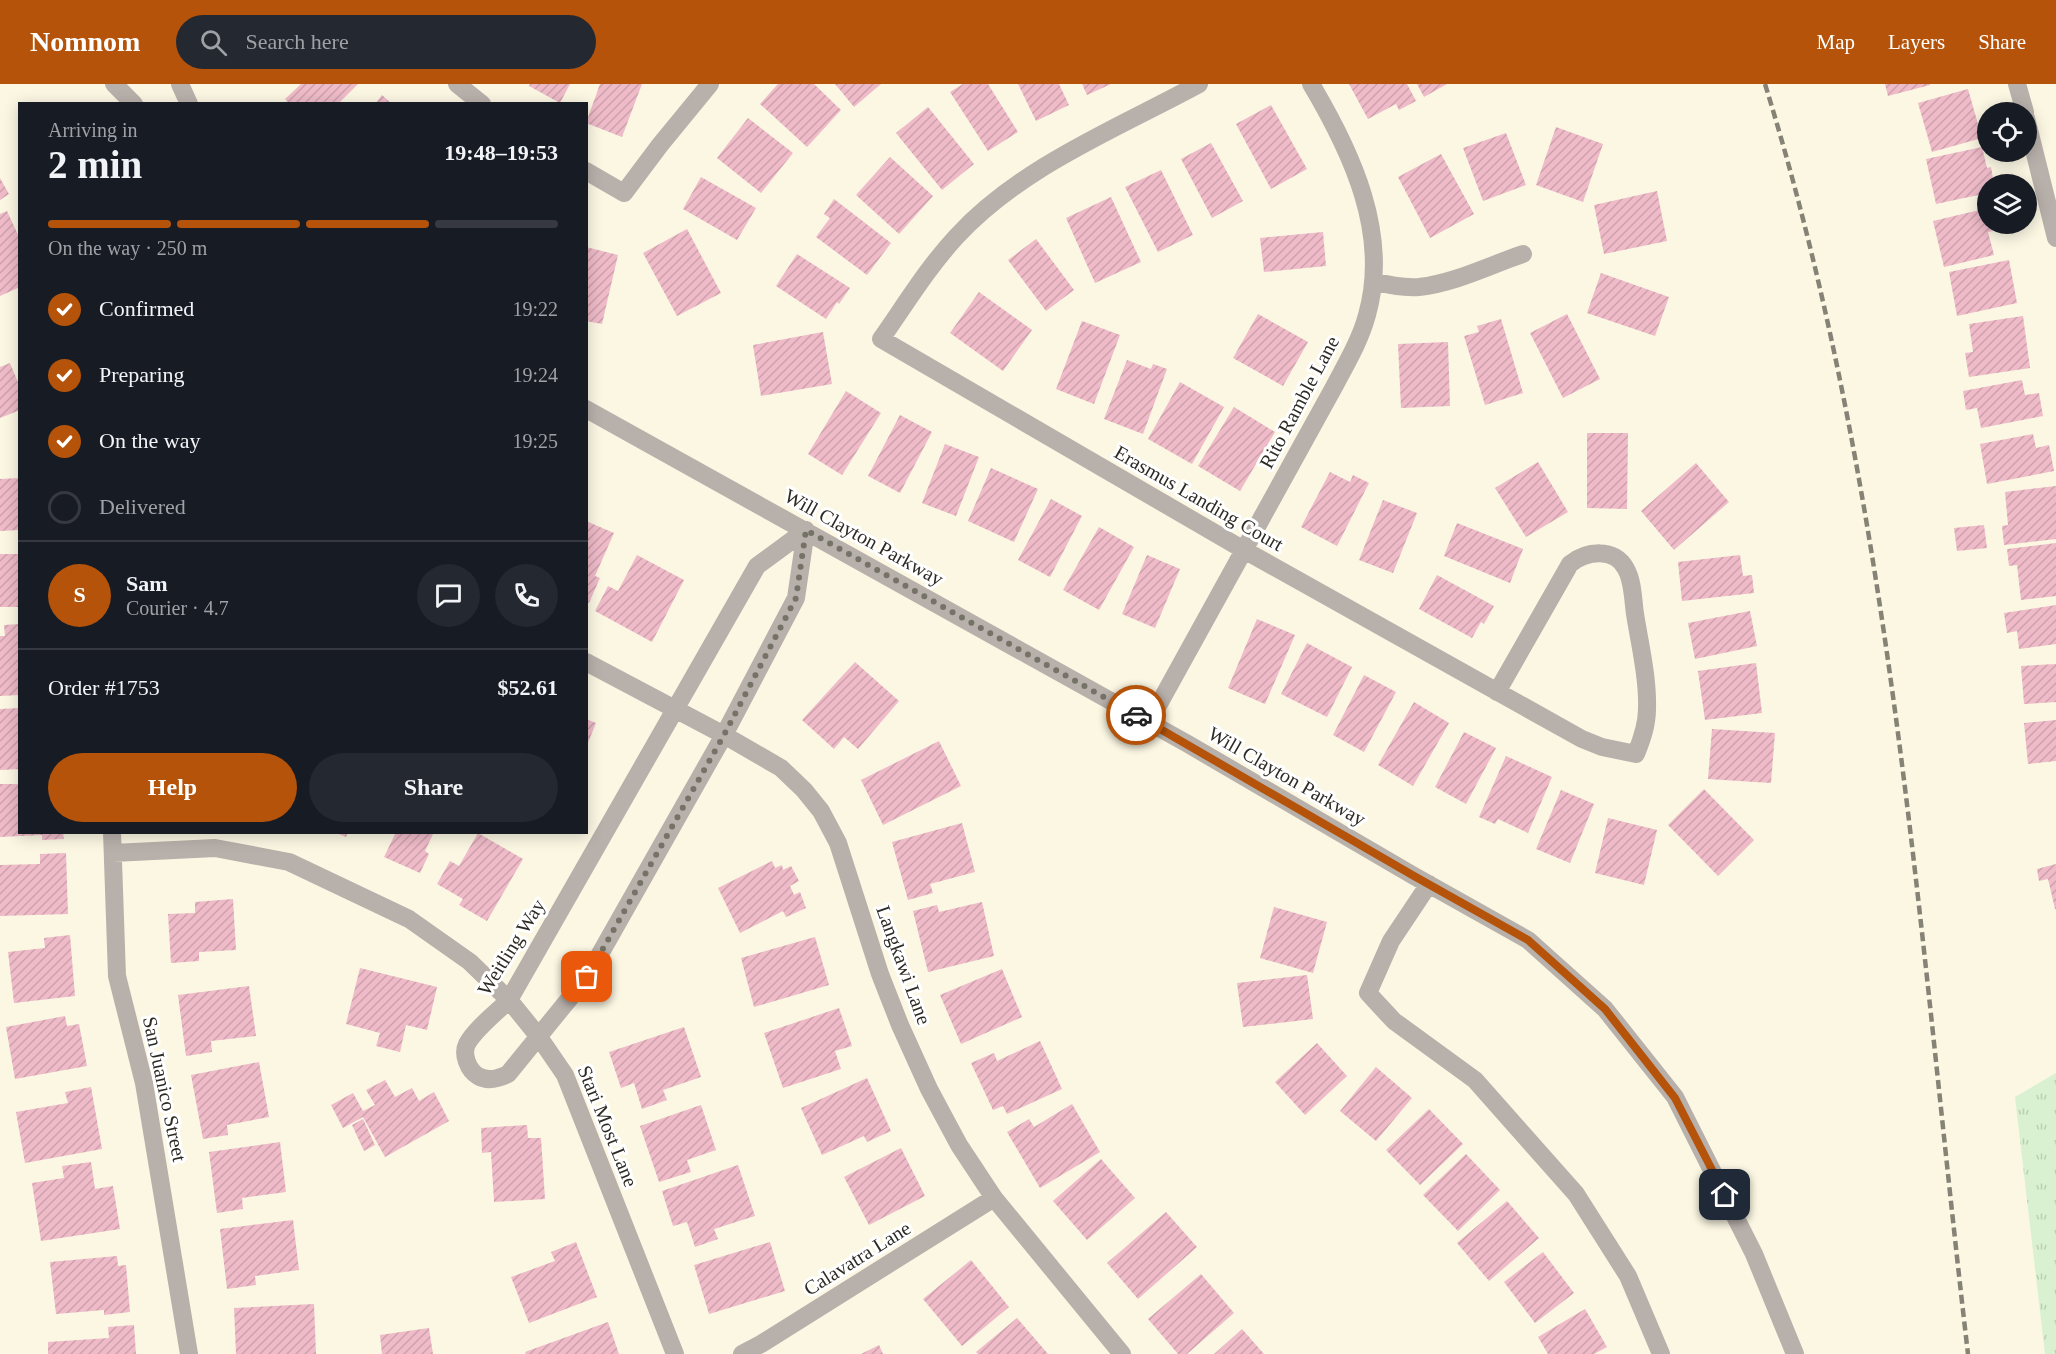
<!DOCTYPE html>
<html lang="en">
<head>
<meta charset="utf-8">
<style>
  :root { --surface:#171b24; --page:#242831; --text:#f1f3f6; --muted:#9ea1a6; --line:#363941; --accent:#b45309 }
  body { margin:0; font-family:Georgia,serif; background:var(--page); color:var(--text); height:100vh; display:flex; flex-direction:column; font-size:22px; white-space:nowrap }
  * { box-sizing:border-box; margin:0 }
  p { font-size:20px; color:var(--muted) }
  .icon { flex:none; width:33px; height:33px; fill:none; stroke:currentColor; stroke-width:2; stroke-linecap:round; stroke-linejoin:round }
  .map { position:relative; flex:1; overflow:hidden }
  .panel { position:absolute; left:18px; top:18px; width:570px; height:732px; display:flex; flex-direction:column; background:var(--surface); border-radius:0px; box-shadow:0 3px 15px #0003 }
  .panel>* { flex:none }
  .buttons { position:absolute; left:1977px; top:18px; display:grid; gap:12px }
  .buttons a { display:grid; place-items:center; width:60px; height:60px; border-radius:50%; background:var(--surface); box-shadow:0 3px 15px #0003; font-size:30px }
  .pin { position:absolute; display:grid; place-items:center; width:51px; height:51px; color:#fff; margin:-26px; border-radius:12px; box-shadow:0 3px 9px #0006 }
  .courier { position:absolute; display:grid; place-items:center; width:60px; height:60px; margin:-30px; border:4px solid #b45309; border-radius:50%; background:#fff; color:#222; box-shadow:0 2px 8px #0007 }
  .summary em { font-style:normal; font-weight:600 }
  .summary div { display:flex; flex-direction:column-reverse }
  .summary { display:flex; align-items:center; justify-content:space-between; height:102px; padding:0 30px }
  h1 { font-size:39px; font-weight:600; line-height:45px }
  .bar { display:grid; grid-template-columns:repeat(4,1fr); gap:9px 6px; align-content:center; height:72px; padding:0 30px }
  .bar i { height:8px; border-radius:4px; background:var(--line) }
  .bar .active { background:var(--accent) }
  .bar p { grid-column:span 4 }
  .line { display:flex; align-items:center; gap:15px; padding:0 30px; border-top:2px solid var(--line) }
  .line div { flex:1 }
  .round { display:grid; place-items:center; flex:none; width:63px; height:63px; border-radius:32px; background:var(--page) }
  ol { padding:0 30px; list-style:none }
  li { display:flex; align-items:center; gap:18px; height:66px }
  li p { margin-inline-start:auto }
  li .icon { padding:6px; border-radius:50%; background:var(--accent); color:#fff; stroke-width:4 }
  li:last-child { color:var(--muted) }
  li i { width:33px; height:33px; border:3px solid var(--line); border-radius:50% }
  .action { display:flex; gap:12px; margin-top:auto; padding:12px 30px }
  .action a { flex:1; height:69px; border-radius:36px; background:var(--accent); color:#fff; font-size:24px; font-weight:600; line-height:69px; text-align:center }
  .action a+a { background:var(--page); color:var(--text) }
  header { display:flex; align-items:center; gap:36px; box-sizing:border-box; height:84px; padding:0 30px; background:var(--accent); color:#fff }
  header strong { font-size:28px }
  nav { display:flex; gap:33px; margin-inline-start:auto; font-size:21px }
  .search { width:420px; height:54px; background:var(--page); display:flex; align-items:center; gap:15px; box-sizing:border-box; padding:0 21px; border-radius:33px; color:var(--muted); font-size:22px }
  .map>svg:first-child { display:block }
</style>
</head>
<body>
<header>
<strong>Nomnom</strong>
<div class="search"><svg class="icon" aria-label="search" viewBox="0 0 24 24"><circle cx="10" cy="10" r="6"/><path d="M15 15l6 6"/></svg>Search here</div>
<nav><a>Map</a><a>Layers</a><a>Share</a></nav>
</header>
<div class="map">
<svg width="2056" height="1270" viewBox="0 0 2056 1270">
  <defs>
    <pattern id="park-tufts" width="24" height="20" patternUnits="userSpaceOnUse" patternTransform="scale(1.5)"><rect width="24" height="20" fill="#d9f1d0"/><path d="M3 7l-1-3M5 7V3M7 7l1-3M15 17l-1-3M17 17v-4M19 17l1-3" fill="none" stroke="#bbcfb2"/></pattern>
    <pattern id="building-hatch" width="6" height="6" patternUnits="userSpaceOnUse" patternTransform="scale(1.5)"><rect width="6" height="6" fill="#efbbc9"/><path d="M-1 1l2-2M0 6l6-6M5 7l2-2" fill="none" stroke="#cda1ac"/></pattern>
  </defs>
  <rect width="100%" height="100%" fill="#fbf7e3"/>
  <path fill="url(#park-tufts)" d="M 2056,989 L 2056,1270 L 2045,1270 L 2015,1013 Z"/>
  <path fill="url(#building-hatch)" d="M 301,0 L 358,0 L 338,20 L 289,20 L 285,15 Z
    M 530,0 L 570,0 L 560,19 L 529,2 Z
    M 600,0 L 642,0 L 622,53 L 586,39 Z
    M 778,0 L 814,0 L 841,26 L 807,63 L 760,20 Z
    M 835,0 L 881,0 L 854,23 Z
    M 963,0 L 988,0 L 1018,48 L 988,67 L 950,8 Z
    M 1018,0 L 1059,0 L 1069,21 L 1036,37 Z
    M 1082,0 L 1111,0 L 1087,11 Z
    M 1349,0 L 1407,0 L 1416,17 L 1399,26 L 1396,20 L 1368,35 Z
    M 1417,0 L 1447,0 L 1424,13 Z
    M 1885,0 L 1930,0 L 1930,1 L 1888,12 Z
    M 1968,5 L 1982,54 L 1932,68 L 1918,19 Z
    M 382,11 L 392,20 L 375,20 Z
    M 1271,21 L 1307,85 L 1271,105 L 1236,40 Z
    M 928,23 L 974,80 L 942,106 L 896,49 Z
    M 748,34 L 793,69 L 761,109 L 717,74 Z
    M 1556,43 L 1603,60 L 1583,118 L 1536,101 Z
    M 1506,49 L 1526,101 L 1483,117 L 1463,64 Z
    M 1211,59 L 1243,117 L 1212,134 L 1181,75 Z
    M 1982,63 L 1987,84 L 1991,83 L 1994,100 L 1988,100 L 1988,109 L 1936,120 L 1926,75 Z
    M 1441,70 L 1474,130 L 1430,154 L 1398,93 Z
    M 890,73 L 933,112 L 899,150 L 856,111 Z
    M 1161,86 L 1193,151 L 1158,168 L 1125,103 Z
    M 701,93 L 756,124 L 737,156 L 683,125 Z
    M 0,94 L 9,110 L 0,116 Z
    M 1657,107 L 1667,157 L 1604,170 L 1594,121 Z
    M 1111,113 L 1141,178 L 1095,199 L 1066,134 Z
    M 834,115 L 891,159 L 867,191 L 816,153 L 830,134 L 824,130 Z
    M 1988,124 L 1988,140 L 2002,140 L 2003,145 L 1988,148 L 1994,171 L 1944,183 L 1933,137 Z
    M 7,127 L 20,155 L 20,203 L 0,212 L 0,130 Z
    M 687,145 L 721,209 L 677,232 L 643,169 Z
    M 1323,148 L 1326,182 L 1264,188 L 1260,154 Z
    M 1036,155 L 1074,206 L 1046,227 L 1008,176 Z
    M 586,163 L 618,171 L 602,240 L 586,237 Z
    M 797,170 L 850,204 L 839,220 L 837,218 L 826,235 L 776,202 Z
    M 2009,176 L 2017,219 L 1957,232 L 1949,188 Z
    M 1601,189 L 1669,213 L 1655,252 L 1587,229 Z
    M 979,208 L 1032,246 L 1003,287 L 950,249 Z
    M 1258,230 L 1308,258 L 1283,302 L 1233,274 Z
    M 1567,230 L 1600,295 L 1563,314 L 1530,249 Z
    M 2023,232 L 2030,284 L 1969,293 L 1965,269 L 1973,268 L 1969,240 Z
    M 1501,235 L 1523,309 L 1485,321 L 1464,252 L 1479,248 L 1477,242 Z
    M 1082,237 L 1120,251 L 1094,320 L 1056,305 Z
    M 823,248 L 832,300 L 761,312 L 753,261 Z
    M 1448,258 L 1450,322 L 1401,324 L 1398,260 Z
    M 1127,276 L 1151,285 L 1153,280 L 1167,285 L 1143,350 L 1104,335 Z
    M 10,279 L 20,303 L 20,326 L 0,334 L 0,283 Z
    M 2022,296 L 2025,311 L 2039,309 L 2043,332 L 1981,344 L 1977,324 L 1966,326 L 1963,307 Z
    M 1180,298 L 1224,323 L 1192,380 L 1148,355 Z
    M 846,307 L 881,329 L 842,391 L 808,370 Z
    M 1234,323 L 1275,348 L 1240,407 L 1198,382 Z
    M 900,331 L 932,348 L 900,409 L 868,392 Z
    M 1587,349 L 1628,349 L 1627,425 L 1587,424 Z
    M 2033,350 L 2036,364 L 2049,361 L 2054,387 L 1987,400 L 1980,360 Z
    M 945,360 L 979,373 L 956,432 L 922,419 Z
    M 1538,378 L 1568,428 L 1526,453 L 1495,404 Z
    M 1696,379 L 1729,418 L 1674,466 L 1641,427 Z
    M 991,384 L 1038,405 L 1014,458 L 968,437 Z
    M 1330,388 L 1350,398 L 1353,391 L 1369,399 L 1337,462 L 1301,443 Z
    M 20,394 L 20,446 L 0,447 L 0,395 Z
    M 2056,402 L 2056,455 L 2004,461 L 2002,442 L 2008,441 L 2005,408 Z
    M 1051,415 L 1082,432 L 1050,493 L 1018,476 Z
    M 1383,416 L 1417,429 L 1393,489 L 1359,476 Z
    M 586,437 L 614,449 L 595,492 L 600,494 L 589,519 L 586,518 Z
    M 1457,439 L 1523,465 L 1510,499 L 1444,472 Z
    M 1984,441 L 1987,464 L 1957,467 L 1954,444 Z
    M 1099,443 L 1134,463 L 1099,526 L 1063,506 Z
    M 2056,459 L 2056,512 L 2021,516 L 2017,481 L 2009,482 L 2007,465 Z
    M 0,470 L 20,470 L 20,523 L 0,523 Z
    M 637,471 L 684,496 L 652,558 L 595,527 L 608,502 L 618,507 Z
    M 1147,471 L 1180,485 L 1155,544 L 1122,530 Z
    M 1740,471 L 1743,492 L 1752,491 L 1754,509 L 1682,517 L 1678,478 Z
    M 1437,491 L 1494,522 L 1484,540 L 1481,538 L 1472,554 L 1419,525 Z
    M 2056,521 L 2056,560 L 2019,565 L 2017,547 L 2007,549 L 2004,529 Z
    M 1750,527 L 1757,562 L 1695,575 L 1688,539 Z
    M 1257,535 L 1295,551 L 1265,620 L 1228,604 Z
    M 20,540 L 20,611 L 0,612 L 0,552 L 5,552 L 4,541 Z
    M 1307,559 L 1352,583 L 1327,633 L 1281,610 Z
    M 855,578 L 899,617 L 858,665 L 844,653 L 834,665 L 802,636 Z
    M 1756,579 L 1762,629 L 1705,636 L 1698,587 Z
    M 2056,580 L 2056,618 L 2024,620 L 2021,582 Z
    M 1364,591 L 1396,608 L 1364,668 L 1333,651 Z
    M 1414,618 L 1449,639 L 1413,702 L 1378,681 Z
    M 20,624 L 20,685 L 0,686 L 0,625 Z
    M 586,635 L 596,639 L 587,661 L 586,661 Z
    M 2056,636 L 2056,677 L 2028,680 L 2024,639 Z
    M 1712,645 L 1775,649 L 1771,699 L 1708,695 Z
    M 1464,648 L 1496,664 L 1466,720 L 1435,703 Z
    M 939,657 L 961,702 L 883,741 L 861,696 Z
    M 1506,672 L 1552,693 L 1528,749 L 1498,735 L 1495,740 L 1479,733 Z
    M 0,700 L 20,700 L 20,748 L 63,748 L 64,755 L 42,756 L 42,751 L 0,753 Z
    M 1704,705 L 1754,756 L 1718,792 L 1668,741 Z
    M 1561,706 L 1594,720 L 1570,779 L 1536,765 Z
    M 1608,734 L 1657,746 L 1644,801 L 1595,789 Z
    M 962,739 L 975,788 L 930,800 L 933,809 L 908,816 L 892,758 Z
    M 334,748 L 348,748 L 346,753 Z
    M 396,748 L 434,748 L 425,767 L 429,770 L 420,789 L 384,773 Z
    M 478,749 L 523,775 L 487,837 L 459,821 L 463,815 L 437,800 L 450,777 L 459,782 Z
    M 66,769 L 68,830 L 0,832 L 0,781 L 40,780 L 40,770 Z
    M 772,777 L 775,784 L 782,781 L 783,786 L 791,782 L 799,797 L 790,802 L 794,811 L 800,808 L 806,824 L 786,833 L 783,827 L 740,849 L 718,804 Z
    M 2056,780 L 2056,825 L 2055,825 L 2048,795 L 2039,797 L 2037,785 Z
    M 233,815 L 236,866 L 199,868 L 199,877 L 171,879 L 168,830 L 195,829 L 195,818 Z
    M 982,818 L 994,872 L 928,888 L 913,827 L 937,821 L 939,828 Z
    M 1274,823 L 1327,838 L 1313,889 L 1260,874 Z
    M 70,851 L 75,912 L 14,919 L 8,868 L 45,864 L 44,854 Z
    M 815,853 L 829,901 L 754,923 L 741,874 Z
    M 360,884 L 437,903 L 427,946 L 406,941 L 400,968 L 376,962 L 380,949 L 346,940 Z
    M 1002,885 L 1022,933 L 961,960 L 940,911 Z
    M 1307,891 L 1313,935 L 1243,943 L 1237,899 Z
    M 249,902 L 256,952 L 211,957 L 212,968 L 186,972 L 178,911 Z
    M 839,924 L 852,962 L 835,967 L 841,985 L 783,1004 L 764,949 Z
    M 65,932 L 67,942 L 79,940 L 87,982 L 15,995 L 6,943 Z
    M 684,943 L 701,993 L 663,1006 L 667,1016 L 642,1025 L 634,999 L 621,1004 L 609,968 Z
    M 1040,957 L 1062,1005 L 1007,1030 L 1003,1022 L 993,1026 L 971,979 L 994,969 L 997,977 Z
    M 1317,959 L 1347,992 L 1305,1031 L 1275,998 Z
    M 259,978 L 269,1033 L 227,1041 L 228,1051 L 203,1055 L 191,991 Z
    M 1376,983 L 1412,1014 L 1376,1057 L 1340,1027 Z
    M 867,994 L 891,1047 L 867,1058 L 864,1052 L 822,1071 L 801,1024 Z
    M 385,996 L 395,1013 L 412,1004 L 419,1017 L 434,1008 L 449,1037 L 385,1073 L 363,1033 L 343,1044 L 331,1021 L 353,1009 L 363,1027 L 375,1021 L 366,1006 Z
    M 91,1003 L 102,1065 L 25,1079 L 16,1028 L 68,1019 L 65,1008 Z
    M 1072,1020 L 1100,1068 L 1040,1104 L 1007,1048 L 1029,1035 L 1034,1043 Z
    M 701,1021 L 716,1066 L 687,1076 L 691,1088 L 659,1098 L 640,1042 Z
    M 1429,1025 L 1463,1060 L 1420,1101 L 1386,1066 Z
    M 363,1035 L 375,1061 L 364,1067 L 352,1041 Z
    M 527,1041 L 528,1054 L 541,1054 L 545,1115 L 494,1118 L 491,1068 L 482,1069 L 481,1044 Z
    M 280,1058 L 286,1108 L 242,1114 L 243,1125 L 217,1129 L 209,1068 Z
    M 901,1064 L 925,1112 L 869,1141 L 844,1093 Z
    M 1466,1070 L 1500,1106 L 1458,1147 L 1423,1111 Z
    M 1101,1075 L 1135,1114 L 1087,1156 L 1053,1117 Z
    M 91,1078 L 95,1105 L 113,1102 L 120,1145 L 41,1157 L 32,1099 L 64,1094 L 62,1082 Z
    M 738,1081 L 755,1132 L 714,1145 L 718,1155 L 695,1163 L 687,1138 L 673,1142 L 662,1107 Z
    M 1507,1117 L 1539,1154 L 1489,1197 L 1457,1159 Z
    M 1166,1128 L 1197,1163 L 1138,1215 L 1107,1179 Z
    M 293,1136 L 299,1186 L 255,1192 L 256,1201 L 227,1205 L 220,1145 Z
    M 576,1158 L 597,1213 L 529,1239 L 511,1193 L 555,1177 L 551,1168 Z
    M 770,1158 L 785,1207 L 709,1230 L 694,1181 Z
    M 1543,1168 L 1574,1209 L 1535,1239 L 1504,1198 Z
    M 117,1172 L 118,1182 L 126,1181 L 130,1228 L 104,1231 L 104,1226 L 56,1230 L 50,1178 Z
    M 971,1176 L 1009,1223 L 962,1262 L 923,1215 Z
    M 1201,1190 L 1234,1229 L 1187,1270 L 1178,1270 L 1148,1235 Z
    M 314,1220 L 316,1270 L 236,1270 L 234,1224 Z
    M 1585,1225 L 1607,1263 L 1594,1270 L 1548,1270 L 1538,1253 Z
    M 1017,1234 L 1048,1270 L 978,1270 L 976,1268 Z
    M 608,1238 L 619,1270 L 526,1270 L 525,1268 Z
    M 134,1241 L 136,1270 L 48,1270 L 48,1258 L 109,1254 L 108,1243 Z
    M 429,1244 L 433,1270 L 382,1270 L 380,1251 Z
    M 1242,1245 L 1264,1270 L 1214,1270 Z
    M 879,1261 L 883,1270 L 861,1270 Z"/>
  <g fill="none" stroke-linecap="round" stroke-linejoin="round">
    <path stroke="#b8b0ab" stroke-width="18" d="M 114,0 L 134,20
      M 180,0 L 189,20
      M 457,0 L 482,20
      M 1199,0 C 1116,45 1022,82 957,152 C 928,183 905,221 881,255 L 1244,466 L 1582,655 L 1602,663 L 1636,670 C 1642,655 1647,641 1647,625 C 1648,594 1640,561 1635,530 C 1633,516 1633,497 1626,485 C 1615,463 1586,467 1570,480 L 1497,608
      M 2017,0 L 2025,28
      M 2026,34 L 2056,154
      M 586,87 L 624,109 L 660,61 L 710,0
      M 1373,197 C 1388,201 1404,204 1419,203 C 1455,199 1490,181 1523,170
      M 586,325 L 1188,660 L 1414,792 L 1528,856 L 1605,925 L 1675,1013 L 1754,1170 L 1795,1270
      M 806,446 L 796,514 L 724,651 L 587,893 L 508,990 C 498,995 488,998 478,992 C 468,986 462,970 467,960 C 475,945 497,928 509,916 L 757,482 Z
      M 586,578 L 724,651 L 781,684 L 804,706 L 821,727 L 838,759 L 880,890 L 900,941 L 929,1005 L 959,1061 L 994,1114 L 1122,1270
      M 1149,638 L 1334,303 C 1346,280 1360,257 1367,231 C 1390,150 1352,69 1311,0
      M 112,748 L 117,892 L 144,999 L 189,1270
      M 113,769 L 215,764 L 289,778 L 409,835 L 470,878 L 509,916 L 539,953 L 565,991 L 675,1270
      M 1429,800 L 1391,857 L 1368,909 L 1394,937 L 1475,996 L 1576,1110 L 1628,1192 L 1661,1270
      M 742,1270 L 761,1260 L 994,1114"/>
    <path stroke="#858276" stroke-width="4.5" stroke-dasharray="9 4.5" stroke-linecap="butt" d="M 1765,0 C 1892,412 1918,844 1968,1270"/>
  </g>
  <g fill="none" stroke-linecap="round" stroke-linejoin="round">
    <path stroke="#757267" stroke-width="6" stroke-dasharray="0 10.8" d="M 587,893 L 724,651 L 796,514 L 806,446 L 1136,631"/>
    <path stroke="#b45309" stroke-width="8" d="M 1136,631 L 1414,792 L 1528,856 L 1605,925 L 1675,1014 L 1725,1111"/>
  </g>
  <g text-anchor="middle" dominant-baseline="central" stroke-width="6" stroke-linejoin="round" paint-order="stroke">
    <g font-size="20" fill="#2d2b24" stroke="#fff">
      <text transform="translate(1299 318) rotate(-62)">Rito Ramble Lane</text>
      <text transform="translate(1199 414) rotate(30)">Erasmus Landing Court</text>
      <text transform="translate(864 453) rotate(29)">Will Clayton Parkway</text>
      <text transform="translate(1287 692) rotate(30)">Will Clayton Parkway</text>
      <text transform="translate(511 863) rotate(-58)">Weitling Way</text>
      <text transform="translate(904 881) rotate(70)">Langkawi Lane</text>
      <text transform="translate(165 1005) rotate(78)">San Juanico Street</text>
      <text transform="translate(608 1042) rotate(68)">Stari Most Lane</text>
      <text transform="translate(857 1174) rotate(-32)">Calavatra Lane</text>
    </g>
  </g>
</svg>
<div class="buttons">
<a><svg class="icon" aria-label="locate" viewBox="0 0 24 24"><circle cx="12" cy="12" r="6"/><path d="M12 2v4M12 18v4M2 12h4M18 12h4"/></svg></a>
<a><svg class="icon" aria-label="layers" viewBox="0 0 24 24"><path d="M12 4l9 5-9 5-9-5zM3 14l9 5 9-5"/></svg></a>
</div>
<div class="pin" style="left:587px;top:893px;background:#ea580c"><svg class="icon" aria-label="bag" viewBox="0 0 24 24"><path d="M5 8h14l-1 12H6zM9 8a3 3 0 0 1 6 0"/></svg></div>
<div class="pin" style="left:1725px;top:1111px;background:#1f2937"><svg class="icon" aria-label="home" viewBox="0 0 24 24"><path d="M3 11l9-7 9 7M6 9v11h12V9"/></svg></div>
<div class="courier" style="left:1136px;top:631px"><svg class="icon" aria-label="car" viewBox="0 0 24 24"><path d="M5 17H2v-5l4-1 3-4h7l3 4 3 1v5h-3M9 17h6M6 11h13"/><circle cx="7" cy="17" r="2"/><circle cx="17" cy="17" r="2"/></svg></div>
<section class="panel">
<div class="summary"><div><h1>2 min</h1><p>Arriving in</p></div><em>19:48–19:53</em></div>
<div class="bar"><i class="active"></i><i class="active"></i><i class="active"></i><i></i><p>On the way · 250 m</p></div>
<ol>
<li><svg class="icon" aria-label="check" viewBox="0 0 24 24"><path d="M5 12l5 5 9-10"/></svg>Confirmed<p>19:22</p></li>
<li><svg class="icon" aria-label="check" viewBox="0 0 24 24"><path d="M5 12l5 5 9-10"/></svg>Preparing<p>19:24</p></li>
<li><svg class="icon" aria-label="check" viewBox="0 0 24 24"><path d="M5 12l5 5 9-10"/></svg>On the way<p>19:25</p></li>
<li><i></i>Delivered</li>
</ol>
<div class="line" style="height:108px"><b class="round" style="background:var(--accent);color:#fff">S</b><div><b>Sam</b><p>Courier · 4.7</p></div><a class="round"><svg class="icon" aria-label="chat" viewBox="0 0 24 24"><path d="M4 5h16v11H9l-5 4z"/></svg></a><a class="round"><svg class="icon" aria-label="phone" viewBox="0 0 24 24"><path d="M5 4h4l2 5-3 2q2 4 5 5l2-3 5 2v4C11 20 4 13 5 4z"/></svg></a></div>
<div class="line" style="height:78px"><div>Order #1753</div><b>$52.61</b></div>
<div class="action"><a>Help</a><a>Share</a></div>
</section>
</div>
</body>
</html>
